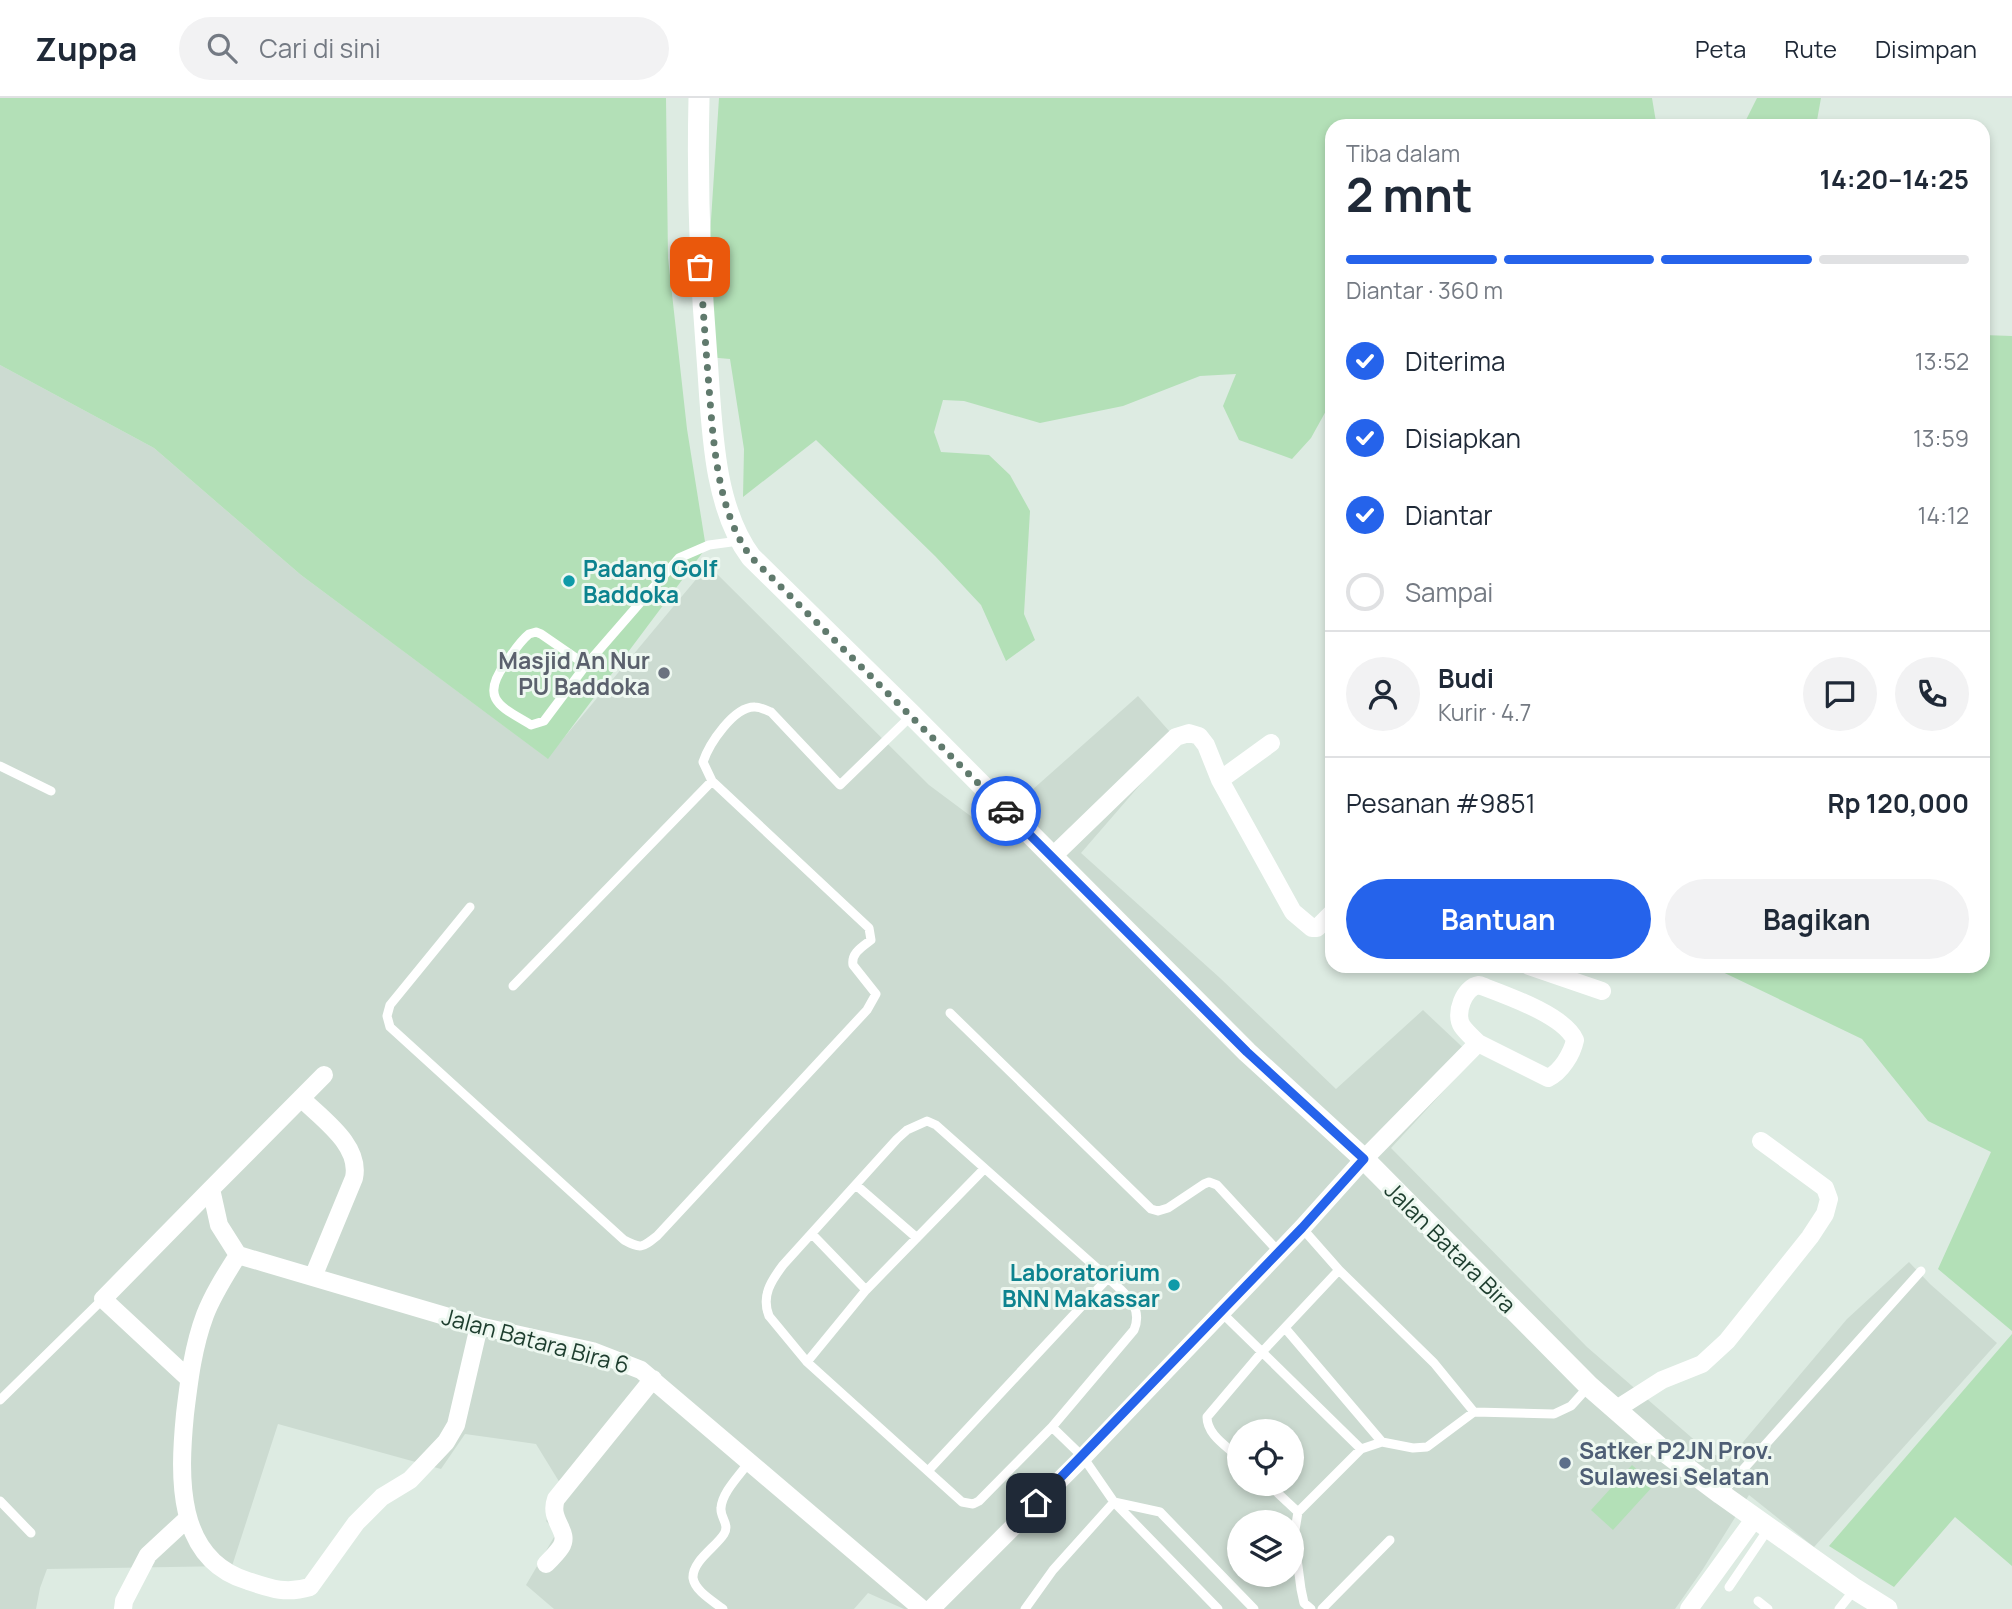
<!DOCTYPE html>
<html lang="id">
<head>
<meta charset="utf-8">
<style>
  :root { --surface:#fff; --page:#f2f2f3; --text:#1f2937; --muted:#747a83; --line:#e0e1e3; --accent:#2563eb }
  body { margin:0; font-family:Manrope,sans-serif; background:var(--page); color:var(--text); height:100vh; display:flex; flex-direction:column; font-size:26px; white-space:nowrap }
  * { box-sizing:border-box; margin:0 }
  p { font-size:23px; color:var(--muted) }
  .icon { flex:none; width:38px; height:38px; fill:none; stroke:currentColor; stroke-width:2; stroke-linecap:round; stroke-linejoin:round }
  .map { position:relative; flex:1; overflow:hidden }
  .details { position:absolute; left:1325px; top:21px; width:665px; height:854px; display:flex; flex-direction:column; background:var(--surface); border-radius:21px; box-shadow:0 4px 10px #0003 }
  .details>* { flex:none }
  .fabs { position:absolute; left:1227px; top:1321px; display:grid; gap:14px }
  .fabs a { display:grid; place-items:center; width:77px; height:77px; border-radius:50%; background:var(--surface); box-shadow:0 4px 10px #0003; font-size:35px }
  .pin { position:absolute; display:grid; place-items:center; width:60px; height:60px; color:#fff; margin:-30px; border-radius:14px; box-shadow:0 4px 10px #0006 }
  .courier { position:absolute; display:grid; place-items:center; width:70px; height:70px; margin:-35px; border:5px solid #2563eb; border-radius:50%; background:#fff; color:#222; box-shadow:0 2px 9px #0007 }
  .headline em { font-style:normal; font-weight:700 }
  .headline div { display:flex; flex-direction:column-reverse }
  .headline { display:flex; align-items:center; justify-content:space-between; height:119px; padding:0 21px }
  h1 { font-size:46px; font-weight:700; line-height:52px }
  .bar { display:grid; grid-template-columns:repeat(4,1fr); gap:10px 7px; align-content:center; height:84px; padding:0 21px }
  .bar i { height:9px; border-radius:5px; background:var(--line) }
  .bar .selected { background:var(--accent) }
  .bar p { grid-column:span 4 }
  .line { display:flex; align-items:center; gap:18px; padding:0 21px; border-top:2px solid var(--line) }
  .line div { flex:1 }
  .round { display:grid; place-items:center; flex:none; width:74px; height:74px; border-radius:37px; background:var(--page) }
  ol { padding:0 21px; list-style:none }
  li { display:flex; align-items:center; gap:21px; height:77px }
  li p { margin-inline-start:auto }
  li .icon { padding:7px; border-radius:50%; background:var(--accent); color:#fff; stroke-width:4 }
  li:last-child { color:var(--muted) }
  li i { width:38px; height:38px; border:4px solid var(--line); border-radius:50% }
  .action { display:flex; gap:14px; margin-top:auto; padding:14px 21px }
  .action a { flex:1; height:80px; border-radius:42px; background:var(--accent); color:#fff; font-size:28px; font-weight:700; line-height:80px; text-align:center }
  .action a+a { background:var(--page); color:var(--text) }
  header { display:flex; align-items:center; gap:42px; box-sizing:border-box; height:98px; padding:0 35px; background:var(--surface); border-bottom:2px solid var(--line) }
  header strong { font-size:33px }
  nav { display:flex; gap:38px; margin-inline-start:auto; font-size:24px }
  .search { width:490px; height:63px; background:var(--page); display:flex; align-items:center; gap:18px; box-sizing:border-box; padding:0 24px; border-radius:38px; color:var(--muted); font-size:26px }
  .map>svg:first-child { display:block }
</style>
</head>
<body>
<header>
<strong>Zuppa</strong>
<div class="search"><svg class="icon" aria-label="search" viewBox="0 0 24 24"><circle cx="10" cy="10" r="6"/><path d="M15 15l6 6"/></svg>Cari di sini</div>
<nav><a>Peta</a><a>Rute</a><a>Disimpan</a></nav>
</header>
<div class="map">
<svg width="2012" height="1511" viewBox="0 0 2012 1511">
  <rect width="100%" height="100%" fill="#ddebe2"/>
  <path fill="#ccdbd1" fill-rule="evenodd" d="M 0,267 L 154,350 L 301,477 L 547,660 L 708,467 L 929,687 L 988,731 L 1138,598 L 1178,643 L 1081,755 L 1220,880 L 1336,991 L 1423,912 L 1474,960 L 1391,1050 L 1587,1249 L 1706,1352 L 1727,1363 L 1847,1221 L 1909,1164 L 1930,1186 L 1997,1245 L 1814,1449 L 1749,1397 L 1703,1471 L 1675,1511 L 904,1511 L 868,1495 L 854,1511 L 554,1511 L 526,1487 L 557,1434 L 546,1423 L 563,1390 L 536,1346 L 465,1336 L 441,1371 L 278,1326 L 232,1468 L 47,1471 L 40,1490 L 36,1511 L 0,1511 ZM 1239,1334 L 1292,1334 L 1292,1386 L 1239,1386 ZM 1239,1424 L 1292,1424 L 1292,1477 L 1239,1477 Z"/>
  <path fill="#b3e0b7" d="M 0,0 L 666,0 L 668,160 L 687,331 L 706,450 L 548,661 L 301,477 L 154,350 L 0,267 Z
    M 719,0 L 1652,0 L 1656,24 L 1668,28 L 1332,28 L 1332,302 L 1311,340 L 1292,361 L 1239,342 L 1223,308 L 1236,276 L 1200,278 L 1123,308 L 1040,325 L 964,303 L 943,302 L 934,334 L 941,354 L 989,357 L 1010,377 L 1030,413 L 1024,516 L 1035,542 L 1006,563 L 981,507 L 935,458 L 816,342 L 743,399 L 744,351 L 730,261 L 707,259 L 704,229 Z
    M 1757,0 L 1821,0 L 1816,28 L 1743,28 Z
    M 1983,237 L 2012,238 L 2012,1233 L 1938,1171 L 1991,1054 L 1928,1023 L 1862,941 L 1710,868 L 1983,868 Z
    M 2012,1236 L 2012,1468 L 1955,1419 L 1894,1489 L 1829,1448 Z
    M 1632,1367 L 1654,1387 L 1613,1432 L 1591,1412 Z"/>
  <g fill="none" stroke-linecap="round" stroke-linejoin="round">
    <path stroke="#fff" stroke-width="9" d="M 586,567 L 544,623 L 531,627 C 502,609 479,602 505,566 C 512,556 519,544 529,536 L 536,534 L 541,536 L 586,567 L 679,460 L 709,447 L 739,443
      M 0,668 L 51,693
      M 470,809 L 390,907 L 387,918 L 390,929 L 624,1142 C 641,1151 642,1150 657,1138 L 867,912 L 876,896 L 853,867 C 851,855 862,849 871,842 L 869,830 L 712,683
      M 513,888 L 712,683 L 703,664 C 709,646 734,608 755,609 C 760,609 766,612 771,614 L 840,687 L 911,618
      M 950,915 L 1151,1111 L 1158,1113 L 1168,1110 L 1204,1086 L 1209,1084 L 1217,1087 L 1278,1153
      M 927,1023 L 936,1027 L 1108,1180 C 1124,1195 1144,1208 1134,1232 L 1052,1329 L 979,1403 L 973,1406 L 962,1404 L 807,1264 L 769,1218 C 761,1198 771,1183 783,1167 L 897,1041 L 907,1032 Z
      M 856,1087 L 917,1140
      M 1302,1130 L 1339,1172 L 1434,1265 L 1474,1314
      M 812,1136 L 866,1192
      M 1221,1214 L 1262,1254 L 1339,1172
      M 1285,1230 L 1382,1344
      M 807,1264 L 866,1192 L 984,1071
      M 0,1302 L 103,1201
      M 1052,1329 L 1083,1359 L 1114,1404 L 1160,1414 L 1254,1511
      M 1239,1360 C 1227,1348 1207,1337 1207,1319 L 1262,1254 L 1361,1351
      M 928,1373 L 1108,1180
      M 1268,1386 L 1298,1414
      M 1722,1395 L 1921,1173
      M 0,1403 L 31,1435
      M 1729,1489 L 1769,1430
      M 1758,1503 L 1768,1511
      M 723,1511 C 713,1503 695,1493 693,1480 C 692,1463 716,1449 724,1436 C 730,1426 720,1420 721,1410 C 722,1394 740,1377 749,1364
      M 1025,1511 L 1053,1472 L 1114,1404 L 1218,1511
      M 1311,1511 L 1304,1505 L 1301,1491 L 1294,1438 L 1298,1414 L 1361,1351 L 1382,1344 L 1413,1350 L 1427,1349 L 1474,1314 L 1554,1316 L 1571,1308 L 1589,1288
      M 1322,1511 L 1390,1442
      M 1839,1511 L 1855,1491"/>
    <path stroke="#fff" stroke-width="18" d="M 1220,682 L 1271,645
      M 1052,759 L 1176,639 L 1189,635 L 1199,638 L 1206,647 L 1220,682 L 1293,814 L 1312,830 L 1317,830 L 1332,815
      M 1529,868 L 1602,893
      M 301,1000 C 322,1021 361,1047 354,1080 L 313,1179
      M 238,1157 L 479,1228 L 592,1253 L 641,1272 L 922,1511
      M 238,1157 C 226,1176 213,1196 205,1217 C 193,1249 189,1283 185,1316 C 179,1378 175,1461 248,1483 C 272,1491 286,1496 310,1489 L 356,1425 L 382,1399 L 410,1382 L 446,1344 L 456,1327 L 479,1228
      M 238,1157 L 219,1127 L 211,1091 L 324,977
      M 189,1281 L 103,1201 L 211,1091
      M 1615,1312 L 1662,1282 L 1702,1266 L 1727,1243 L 1810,1139 L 1825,1116 L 1829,1101 L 1825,1090 L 1761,1043
      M 546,1466 C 551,1461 557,1455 561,1449 C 571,1433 548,1423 556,1401 L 653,1281
      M 123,1511 L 124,1503 L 148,1457 L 188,1420
      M 931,1511 L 1083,1359 L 1302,1130 L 1364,1061 L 1478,945 C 1473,940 1466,934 1462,928 C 1454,916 1464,889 1479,887 C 1505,897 1564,917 1575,942 C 1572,956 1561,974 1548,980 L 1478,945
      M 1689,1511 L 1755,1420"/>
    <path stroke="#fff" stroke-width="21" d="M 699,0 C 697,87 700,174 707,260 C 712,324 712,407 751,459 L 912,617 L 1247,954 L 1364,1061 L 1589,1288 L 1660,1350 L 1721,1396 L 1855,1491 L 1887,1511"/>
  </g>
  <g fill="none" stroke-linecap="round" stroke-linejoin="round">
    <path stroke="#607a6d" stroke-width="7" stroke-dasharray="0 12.6" d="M 700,169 C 703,205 705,241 708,277 C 713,336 715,411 751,459 L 1006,713"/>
    <path stroke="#2563eb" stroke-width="9" d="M 1006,713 L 1247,954 L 1364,1061 L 1302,1130 L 1036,1405"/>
  </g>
  <g fill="#0f9aa8" stroke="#eef8f1" stroke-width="2.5">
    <circle cx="569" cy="483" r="7"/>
    <circle cx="1174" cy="1187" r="7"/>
  </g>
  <circle fill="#6b7280" stroke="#eef8f1" stroke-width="2.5" cx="664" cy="575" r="7"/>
  <circle fill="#5c6f8a" stroke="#eef8f1" stroke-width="2.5" cx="1565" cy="1365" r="7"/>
  <g text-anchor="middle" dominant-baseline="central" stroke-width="6" stroke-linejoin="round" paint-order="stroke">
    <g font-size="23" font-weight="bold" fill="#0d838f" stroke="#eef8f1" text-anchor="start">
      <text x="583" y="470">Padang Golf<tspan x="583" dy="26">Baddoka</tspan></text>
      <text x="1160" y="1174" text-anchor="end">Laboratorium<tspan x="1160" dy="26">BNN Makassar</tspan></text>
    </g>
    <g font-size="23" font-weight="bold" fill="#5b616d" stroke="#eef8f1" text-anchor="end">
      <text x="650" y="562">Masjid An Nur<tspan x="650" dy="26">PU Baddoka</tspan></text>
    </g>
    <g font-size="23" fill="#1d3d2e" stroke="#eef8f1">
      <text transform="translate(1451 1149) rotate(45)">Jalan Batara Bira</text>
      <text transform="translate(536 1242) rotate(15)">Jalan Batara Bira 6</text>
    </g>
    <g font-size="23" font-weight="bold" fill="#4e5e75" stroke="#eef8f1" text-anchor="start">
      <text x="1579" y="1352">Satker P2JN Prov.<tspan x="1579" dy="26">Sulawesi Selatan</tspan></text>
    </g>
  </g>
</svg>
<div class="fabs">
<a><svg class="icon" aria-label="locate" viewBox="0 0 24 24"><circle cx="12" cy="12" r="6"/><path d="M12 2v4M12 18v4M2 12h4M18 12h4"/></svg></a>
<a><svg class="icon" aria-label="layers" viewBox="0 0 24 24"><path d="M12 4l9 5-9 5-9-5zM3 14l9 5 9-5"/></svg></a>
</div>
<div class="pin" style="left:700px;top:169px;background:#ea580c"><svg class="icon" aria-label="bag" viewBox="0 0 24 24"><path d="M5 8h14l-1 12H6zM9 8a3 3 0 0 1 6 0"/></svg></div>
<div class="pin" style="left:1036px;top:1405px;background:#1f2937"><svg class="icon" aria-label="home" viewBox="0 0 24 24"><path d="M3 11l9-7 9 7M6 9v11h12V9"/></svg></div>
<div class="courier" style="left:1006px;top:713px"><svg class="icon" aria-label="car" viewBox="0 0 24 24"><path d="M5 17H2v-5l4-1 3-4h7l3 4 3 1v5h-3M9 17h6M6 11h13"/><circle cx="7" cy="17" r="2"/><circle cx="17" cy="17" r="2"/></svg></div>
<section class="details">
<div class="headline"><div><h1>2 mnt</h1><p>Tiba dalam</p></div><em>14:20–14:25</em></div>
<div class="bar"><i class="selected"></i><i class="selected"></i><i class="selected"></i><i></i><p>Diantar · 360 m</p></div>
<ol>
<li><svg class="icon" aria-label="check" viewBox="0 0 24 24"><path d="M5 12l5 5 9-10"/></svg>Diterima<p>13:52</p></li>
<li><svg class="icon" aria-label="check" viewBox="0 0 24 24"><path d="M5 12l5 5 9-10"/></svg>Disiapkan<p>13:59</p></li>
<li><svg class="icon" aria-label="check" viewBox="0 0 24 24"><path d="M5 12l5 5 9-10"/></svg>Diantar<p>14:12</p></li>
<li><i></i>Sampai</li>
</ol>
<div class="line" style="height:126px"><a class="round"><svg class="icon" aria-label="person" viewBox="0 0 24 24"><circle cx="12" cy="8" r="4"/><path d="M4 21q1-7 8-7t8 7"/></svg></a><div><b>Budi</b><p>Kurir · 4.7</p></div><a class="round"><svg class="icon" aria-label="chat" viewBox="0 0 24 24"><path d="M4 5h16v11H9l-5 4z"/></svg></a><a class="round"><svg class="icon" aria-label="phone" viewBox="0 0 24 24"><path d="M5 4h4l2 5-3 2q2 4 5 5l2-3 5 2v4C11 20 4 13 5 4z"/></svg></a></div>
<div class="line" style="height:91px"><div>Pesanan #9851</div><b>Rp 120,000</b></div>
<div class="action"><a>Bantuan</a><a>Bagikan</a></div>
</section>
</div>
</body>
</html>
